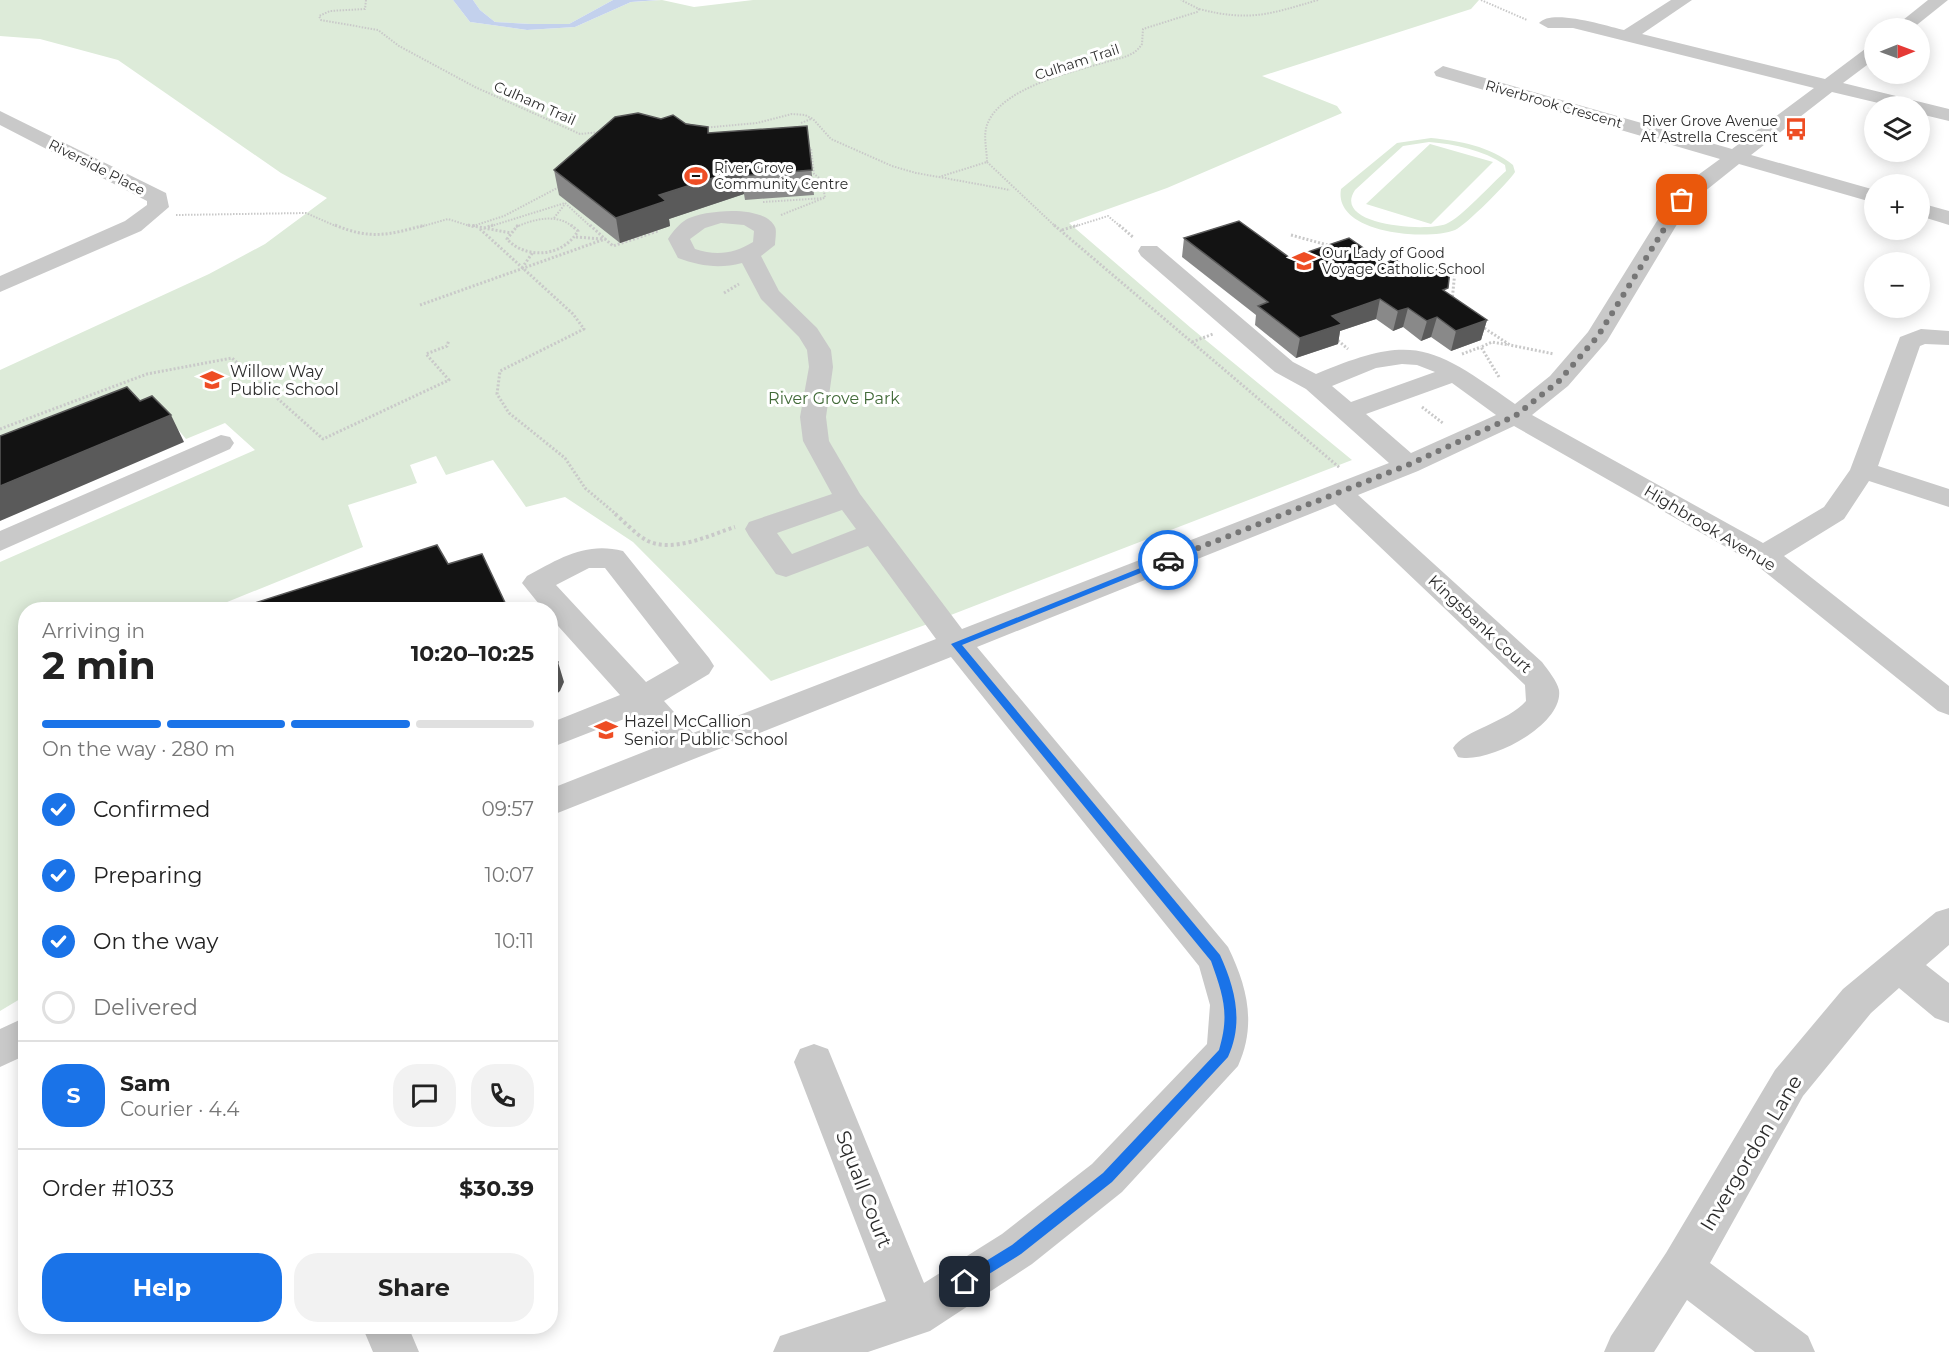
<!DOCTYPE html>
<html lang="en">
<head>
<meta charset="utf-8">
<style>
  :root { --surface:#fff; --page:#f2f2f2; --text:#222; --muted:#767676; --line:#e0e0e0; --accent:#1a73e8 }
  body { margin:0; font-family:Montserrat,sans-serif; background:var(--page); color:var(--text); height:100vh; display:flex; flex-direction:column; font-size:22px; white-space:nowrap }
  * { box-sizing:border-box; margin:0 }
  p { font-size:20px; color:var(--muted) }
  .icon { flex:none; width:33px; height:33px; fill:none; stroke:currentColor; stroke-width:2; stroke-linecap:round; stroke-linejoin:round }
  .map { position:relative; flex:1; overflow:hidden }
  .details { position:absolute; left:18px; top:602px; width:540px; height:732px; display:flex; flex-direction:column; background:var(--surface); border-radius:24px; box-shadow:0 3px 15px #0003 }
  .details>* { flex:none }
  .needle { width:39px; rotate:89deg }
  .tools { position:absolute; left:1864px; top:18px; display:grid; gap:12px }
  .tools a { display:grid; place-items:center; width:66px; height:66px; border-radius:50%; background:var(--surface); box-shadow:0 3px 15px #0003; font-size:30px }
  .pin { position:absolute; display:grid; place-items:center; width:51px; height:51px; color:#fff; margin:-26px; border-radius:12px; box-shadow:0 3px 9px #0006 }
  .courier { position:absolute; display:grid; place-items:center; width:60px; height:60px; margin:-30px; border:4px solid #1a73e8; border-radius:50%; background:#fff; color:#222; box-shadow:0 2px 8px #0007 }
  .overview em { font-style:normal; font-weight:700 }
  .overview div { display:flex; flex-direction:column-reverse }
  .overview { display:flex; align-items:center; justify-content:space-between; height:102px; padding:0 24px }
  h1 { font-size:39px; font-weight:700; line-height:45px }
  .bar { display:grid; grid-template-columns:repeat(4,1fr); gap:9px 6px; align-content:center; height:72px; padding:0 24px }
  .bar i { height:8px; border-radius:4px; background:var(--line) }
  .bar .current { background:var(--accent) }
  .bar p { grid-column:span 4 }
  .line { display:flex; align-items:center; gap:15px; padding:0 24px; border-top:2px solid var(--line) }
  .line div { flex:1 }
  .round { display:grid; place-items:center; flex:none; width:63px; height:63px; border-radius:24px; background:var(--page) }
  ol { padding:0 24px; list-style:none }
  li { display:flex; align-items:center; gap:18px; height:66px }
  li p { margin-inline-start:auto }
  li .icon { padding:6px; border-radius:50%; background:var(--accent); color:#fff; stroke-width:4 }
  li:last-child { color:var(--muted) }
  li i { width:33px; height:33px; border:3px solid var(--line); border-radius:50% }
  .primary-button { display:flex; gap:12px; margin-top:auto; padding:12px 24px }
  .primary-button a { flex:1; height:69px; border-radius:24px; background:var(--accent); color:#fff; font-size:24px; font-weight:700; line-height:69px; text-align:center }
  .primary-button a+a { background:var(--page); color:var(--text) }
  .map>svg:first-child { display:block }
</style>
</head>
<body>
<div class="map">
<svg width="1949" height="1352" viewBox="0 0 1949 1352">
  <rect width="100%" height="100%" fill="#fff"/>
  <path fill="#ddebd9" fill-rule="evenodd" d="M 0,0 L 453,0 L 470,22 L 527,30 L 575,27 L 631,2 L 662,0 L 694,7 L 753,0 L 1479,0 L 1471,9 L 1262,76 L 1337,106 L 1342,113 L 1167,188 L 1069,223 L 1191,328 L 1352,460 L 925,625 L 771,681 L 633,542 L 565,497 L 526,507 L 493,460 L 446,475 L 436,456 L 410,465 L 417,483 L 348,505 L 363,547 L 210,609 L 26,609 L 25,996 L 0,1011 L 0,562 L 255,450 L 225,423 L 186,439 L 156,403 L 0,454 L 0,370 L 209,274 L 265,244 L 327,198 L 281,173 L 118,60 L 40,39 L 0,36 Z
    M 473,0 L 613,0 L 569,24 L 531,24 L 495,22 L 480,10 Z
    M 1431,138 C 1459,141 1490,146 1513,165 L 1515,172 C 1508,183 1466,225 1455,230 C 1427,241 1333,234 1341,189 L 1397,143 ZM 1429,142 C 1455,144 1483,150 1505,165 L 1506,171 C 1492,183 1461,218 1446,224 C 1427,232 1331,226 1355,190 L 1403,146 Z
    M 1430,144 L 1493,162 L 1431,224 L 1366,204 Z"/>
  <path fill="#c3d1ed" d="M 453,0 L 473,0 L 480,10 L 495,22 L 531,24 L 569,24 L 613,0 L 659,0 L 631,2 L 575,27 L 527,30 L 470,22 Z"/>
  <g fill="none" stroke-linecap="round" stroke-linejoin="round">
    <path stroke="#c9c9c9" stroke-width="2" stroke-dasharray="1.5 1.5" stroke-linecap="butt" d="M 366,0 L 365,9 L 330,11 L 319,16 L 321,20 L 378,30 L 399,46 L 475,87 L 580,134 L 600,132
      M 1481,0 L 1527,20
      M 1199,9 C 1250,22 1270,14 1318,0
      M 801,123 L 811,119
      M 702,128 L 757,123 L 792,114 L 805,115 L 813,119 L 831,139 L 892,166 L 916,173 L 939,177 L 987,162 C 987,151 983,136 987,125 C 1000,88 1072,72 1106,62 C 1120,58 1134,57 1142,44 L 1143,29 L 1197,12 L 1199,9 L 1181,0
      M 987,162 L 1056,227
      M 939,177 L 1010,190
      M 763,202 L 825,198 L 822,180 L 814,174 L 811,148 L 805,148
      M 565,203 L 591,227
      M 176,215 L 306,213 L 338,227
      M 781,215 L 824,198
      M 554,218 L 565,204
      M 473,226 L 504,216 L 561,186
      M 420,227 L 448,219 L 473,227
      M 488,227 L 565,203
      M 516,227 C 534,219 557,213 573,227
      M 1073,227 L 1108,216 L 1121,227"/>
    <path stroke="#c9c9c9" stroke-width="3" stroke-dasharray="2 2" stroke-linecap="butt" d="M 335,225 C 370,240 389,235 425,225
      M 468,225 L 511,233
      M 518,225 L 507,239 C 526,260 563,257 578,231 L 571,225
      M 590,225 L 605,239
      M 1054,225 L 1340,468
      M 1119,225 L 1134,238
      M 473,226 L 475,225
      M 484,228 L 493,225
      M 480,229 L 573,314 L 584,329 L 500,371 L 497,394 L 509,413 L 565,458 L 585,488 L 617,515
      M 1062,230 L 1078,225
      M 1291,235 L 1331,246
      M 576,237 L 602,239
      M 522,268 L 533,252
      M 1424,268 L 1432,265 L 1455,271 L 1452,301
      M 724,293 L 739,284
      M 420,305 L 605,239 L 613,246 L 658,231
      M 1481,326 L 1510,345 L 1554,354
      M 1335,338 L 1348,349
      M 1192,342 L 1213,334
      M 1462,354 L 1481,347
      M 1499,377 L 1481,347 L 1492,342 L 1509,345
      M 1422,407 L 1444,424
      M 0,429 L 147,374 L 232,358 L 323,439 L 449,380 L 426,354 L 447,346 L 449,340"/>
    <path stroke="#c9c9c9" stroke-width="4" stroke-dasharray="3 3" stroke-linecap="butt" d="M 615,514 C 625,522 636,535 648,541 C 674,553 710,535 735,527"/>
    <path fill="#c9c9c9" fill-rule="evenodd" d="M 1671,0 L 1692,0 L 1642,34 L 1825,79 L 1869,46 L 1875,45 L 1875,59 L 1843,83 L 1949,109 L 1949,121 L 1920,114 L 1920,106 L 1891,106 L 1832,92 L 1751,155 L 1875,190 L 1875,203 L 1739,164 L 1699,196 L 1682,216 L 1607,341 L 1568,386 L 1532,415 L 1763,543 L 1824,507 L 1850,470 L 1900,337 L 1921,329 L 1949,331 L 1949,345 L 1925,344 L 1920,346 L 1878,466 L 1949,489 L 1949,507 L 1869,481 L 1844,519 L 1784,556 L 1949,686 L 1949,715 L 1938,711 L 1754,563 L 1514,426 L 1418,471 L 1358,495 L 1542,662 C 1548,670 1557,681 1559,690 C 1564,726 1486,765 1458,757 L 1453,748 C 1464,730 1508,722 1526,701 L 1525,685 L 1335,504 L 977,647 L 1228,947 C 1247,986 1257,1024 1238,1066 L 1122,1192 L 1032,1264 L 930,1331 L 868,1352 L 773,1352 L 780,1336 L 886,1301 L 794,1062 L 800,1049 L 814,1044 L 828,1049 L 924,1283 L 1002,1234 L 1092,1164 L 1207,1044 L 1210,1005 L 1199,966 L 951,657 L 550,816 L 550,789 L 664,744 L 637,714 L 550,748 L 550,723 L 620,695 L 550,617 L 550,609 L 543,609 L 522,583 L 527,576 C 558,559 586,541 623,551 L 709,658 L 714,666 L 709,674 L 664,701 L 693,733 L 936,639 L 868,546 L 786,577 L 776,574 L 749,536 L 745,529 L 749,522 L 832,494 L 803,441 L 800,417 L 809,367 L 807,350 L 799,337 L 761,299 L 742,263 C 719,269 700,266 678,258 L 668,239 C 673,231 679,224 687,219 C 705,210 764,204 775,227 C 777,231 775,240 775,245 L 761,256 L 779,291 L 817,328 L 831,350 L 833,367 L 826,417 L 829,441 L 860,494 L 962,629 L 1389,463 L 1306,389 L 1275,372 L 1141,256 L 1138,251 L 1141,246 L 1157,246 L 1293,362 L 1316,374 C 1414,333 1431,345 1515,404 L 1550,376 L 1588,332 L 1665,208 L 1683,186 L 1720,159 L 1436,76 L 1434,72 L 1443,66 L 1450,68 L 1732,149 L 1814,88 L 1573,28 L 1548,28 L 1539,23 C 1551,8 1607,26 1624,30 ZM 721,223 L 744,225 L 754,231 L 753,242 C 734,254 716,256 695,249 L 690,239 L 705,228 ZM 1402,364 L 1417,365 L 1435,372 L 1351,402 L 1332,386 L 1376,368 ZM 1452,383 L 1496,415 L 1411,453 L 1366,414 ZM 842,510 L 856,529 L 792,554 L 777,533 ZM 589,568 L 605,568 L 679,663 L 646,682 L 556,585 Z
      M 1928,0 L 1948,0 L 1913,28 L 1893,28 Z
      M 0,111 L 166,193 L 169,207 L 141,231 L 0,292 L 0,276 L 125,221 L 147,205 L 147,201 L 0,125 Z
      M 1920,203 L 1949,211 L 1949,225 L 1920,216 Z
      M 221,435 L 230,437 L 234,443 L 230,449 L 0,551 L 0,531 Z
      M 1949,908 L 1949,945 L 1926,965 L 1949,983 L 1949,1023 L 1935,1018 L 1899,988 L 1871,1013 L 1803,1096 L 1710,1263 L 1808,1336 L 1815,1352 L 1755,1352 L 1687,1300 L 1654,1352 L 1604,1352 L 1611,1336 L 1666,1253 L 1775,1070 L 1843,989 L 1936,912 Z
      M 26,1017 L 26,1055 L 0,1067 L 0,1029 Z
      M 362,1326 L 408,1326 L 419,1352 L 373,1352 Z"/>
  </g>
  <path fill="#898989" d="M 661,119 L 708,127 L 709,133 L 807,126 L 814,195 L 745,200 L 744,194 L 669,219 L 670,226 L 620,243 L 559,195 L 554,170 Z
    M 1184,238 L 1290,258 L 1385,263 L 1410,270 L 1447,293 L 1487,320 L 1481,340 L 1451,351 L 1431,337 L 1421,341 L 1403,327 L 1393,331 L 1376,319 L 1340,331 L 1338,344 L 1296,358 L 1255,325 L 1256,315 L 1182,257 Z"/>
  <path fill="#5a5a5a" d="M 741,169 L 744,194 L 669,219 L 670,226 L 620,243 L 616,218 L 659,195 Z
    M 1380,299 L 1376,319 L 1340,331 L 1338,344 L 1296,358 L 1300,338 L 1332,316 Z
    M 1408,308 L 1403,327 L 1393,331 L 1398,311 Z
    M 1437,317 L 1431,337 L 1421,341 L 1427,321 Z
    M 1487,320 L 1481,340 L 1451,351 L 1456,331 Z
    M 171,415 L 184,442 L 0,521 L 0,486 Z
    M 558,662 L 564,682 L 560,691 L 550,700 L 550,673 Z"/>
  <path fill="#131313" stroke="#5a5a5a" stroke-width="1.5" d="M 638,113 L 661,119 L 673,115 L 686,124 L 708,127 L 708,133 L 807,126 L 812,170 L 741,176 L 741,169 L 659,195 L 666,201 L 616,218 L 554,170 L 615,117 Z
    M 1239,221 L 1290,258 L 1349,238 L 1385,263 L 1395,259 L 1410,270 L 1421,266 L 1450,270 L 1448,288 L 1443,290 L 1487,320 L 1456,331 L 1437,317 L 1427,321 L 1408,308 L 1398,311 L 1380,299 L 1332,316 L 1342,324 L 1300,338 L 1258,306 L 1268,302 L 1184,238 Z
    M 127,387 L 140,401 L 152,396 L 171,415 L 0,486 L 0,436 Z
    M 437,545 L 448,564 L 482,554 L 508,609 L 236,609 Z
    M 550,655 L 558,662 L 554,670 L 550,673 Z"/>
  <path fill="#1a73e8" d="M 1165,558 L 1173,560 L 962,645 L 1220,955 C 1235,988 1244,1022 1228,1057 L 1112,1182 L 1021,1254 L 965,1289 L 960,1287 L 960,1277 L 1012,1245 L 1103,1173 L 1219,1050 C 1230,1014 1223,995 1211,961 L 951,644 Z"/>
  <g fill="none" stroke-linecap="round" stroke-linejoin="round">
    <path stroke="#767676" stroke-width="6" stroke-dasharray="0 10.8" d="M 1168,560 L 1408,465 L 1515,416 L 1559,381 L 1598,336 L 1682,200"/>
  </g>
  <defs>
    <g id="bus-bare" transform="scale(1.8)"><path d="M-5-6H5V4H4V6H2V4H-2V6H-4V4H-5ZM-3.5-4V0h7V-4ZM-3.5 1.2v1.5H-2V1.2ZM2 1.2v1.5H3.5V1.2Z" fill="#ee4d24" stroke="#fff" stroke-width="2.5" paint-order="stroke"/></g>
    <g id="stadium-bare" transform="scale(1.8)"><path d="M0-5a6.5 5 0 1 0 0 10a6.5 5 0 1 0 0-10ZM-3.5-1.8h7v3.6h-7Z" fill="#ee4d24" stroke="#fff" stroke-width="2.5" paint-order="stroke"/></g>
    <g id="school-bare" transform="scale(1.8)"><path d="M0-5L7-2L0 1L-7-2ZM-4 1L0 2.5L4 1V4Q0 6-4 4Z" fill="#ee4d24" stroke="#fff" stroke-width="2.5" paint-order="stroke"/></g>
  </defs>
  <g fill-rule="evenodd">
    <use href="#bus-bare" x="1796" y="129"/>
    <use href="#stadium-bare" x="696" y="176"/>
    <use href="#school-bare" x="1304" y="261"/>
    <use href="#school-bare" x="212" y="380"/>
    <use href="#school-bare" x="606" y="730"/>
  </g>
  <g text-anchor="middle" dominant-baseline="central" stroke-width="6" stroke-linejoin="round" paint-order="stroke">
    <g font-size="14" fill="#2c2c2c" stroke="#fff">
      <text transform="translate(1077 62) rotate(-18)">Culham Trail</text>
      <text transform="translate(535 103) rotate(24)">Culham Trail</text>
      <text transform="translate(1554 104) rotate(16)">Riverbrook Crescent</text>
      <text transform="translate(97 167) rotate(27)">Riverside Place</text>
    </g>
    <g font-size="14" fill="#2c2c2c" stroke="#fff" text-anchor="start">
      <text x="1778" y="121" text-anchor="end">River Grove Avenue<tspan x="1778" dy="16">At Astrella Crescent</tspan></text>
      <text x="714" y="168">River Grove<tspan x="714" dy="16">Community Centre</tspan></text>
      <text x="1322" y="253">Our Lady of Good<tspan x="1322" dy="16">Voyage Catholic School</tspan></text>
    </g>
    <g font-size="16" fill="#2c2c2c" stroke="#fff" text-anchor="start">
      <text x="230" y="371">Willow Way<tspan x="230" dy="18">Public School</tspan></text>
      <text x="624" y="721">Hazel McCallion<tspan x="624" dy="18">Senior Public School</tspan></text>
    </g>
    <g font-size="16" fill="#416a38" stroke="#fff">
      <text x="834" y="398">River Grove Park</text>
    </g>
    <g font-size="16" fill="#2c2c2c" stroke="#fff">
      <text transform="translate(1710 528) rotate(31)">Highbrook Avenue</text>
      <text transform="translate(1480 624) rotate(43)">Kingsbank Court</text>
    </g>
    <g font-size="20" fill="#2c2c2c" stroke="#fff">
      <text transform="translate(1751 1153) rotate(-59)">Invergordon Lane</text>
      <text transform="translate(864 1189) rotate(69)">Squall Court</text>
    </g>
  </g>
</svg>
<div class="tools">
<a><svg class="needle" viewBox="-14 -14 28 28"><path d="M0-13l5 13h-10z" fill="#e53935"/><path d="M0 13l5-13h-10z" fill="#767676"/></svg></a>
<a><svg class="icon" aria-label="layers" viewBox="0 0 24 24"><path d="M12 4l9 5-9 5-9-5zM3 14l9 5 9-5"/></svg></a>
<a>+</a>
<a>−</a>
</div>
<div class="pin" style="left:1682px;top:200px;background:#ea580c"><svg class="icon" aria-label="bag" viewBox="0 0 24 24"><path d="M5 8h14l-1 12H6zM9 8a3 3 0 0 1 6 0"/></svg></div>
<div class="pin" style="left:965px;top:1282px;background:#1f2937"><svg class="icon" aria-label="home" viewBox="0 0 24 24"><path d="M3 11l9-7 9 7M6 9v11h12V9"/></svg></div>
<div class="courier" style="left:1168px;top:560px"><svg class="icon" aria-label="car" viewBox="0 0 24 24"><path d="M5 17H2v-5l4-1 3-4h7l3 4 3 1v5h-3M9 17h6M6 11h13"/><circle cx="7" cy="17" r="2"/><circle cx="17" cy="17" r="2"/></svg></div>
<section class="details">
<div class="overview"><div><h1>2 min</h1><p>Arriving in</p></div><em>10:20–10:25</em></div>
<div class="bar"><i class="current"></i><i class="current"></i><i class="current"></i><i></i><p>On the way · 280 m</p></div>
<ol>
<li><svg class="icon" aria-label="check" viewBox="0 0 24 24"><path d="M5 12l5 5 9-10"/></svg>Confirmed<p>09:57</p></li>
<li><svg class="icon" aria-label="check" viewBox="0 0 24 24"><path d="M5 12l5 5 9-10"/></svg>Preparing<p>10:07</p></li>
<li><svg class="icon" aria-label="check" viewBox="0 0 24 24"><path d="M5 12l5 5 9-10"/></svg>On the way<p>10:11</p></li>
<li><i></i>Delivered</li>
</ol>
<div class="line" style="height:108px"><b class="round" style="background:var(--accent);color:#fff">S</b><div><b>Sam</b><p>Courier · 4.4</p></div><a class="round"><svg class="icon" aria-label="chat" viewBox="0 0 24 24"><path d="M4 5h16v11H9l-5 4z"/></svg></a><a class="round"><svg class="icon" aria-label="phone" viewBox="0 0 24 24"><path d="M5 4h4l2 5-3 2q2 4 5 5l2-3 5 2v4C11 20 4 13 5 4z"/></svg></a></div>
<div class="line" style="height:78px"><div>Order #1033</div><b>$30.39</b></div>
<div class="primary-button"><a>Help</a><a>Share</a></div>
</section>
</div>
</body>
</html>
